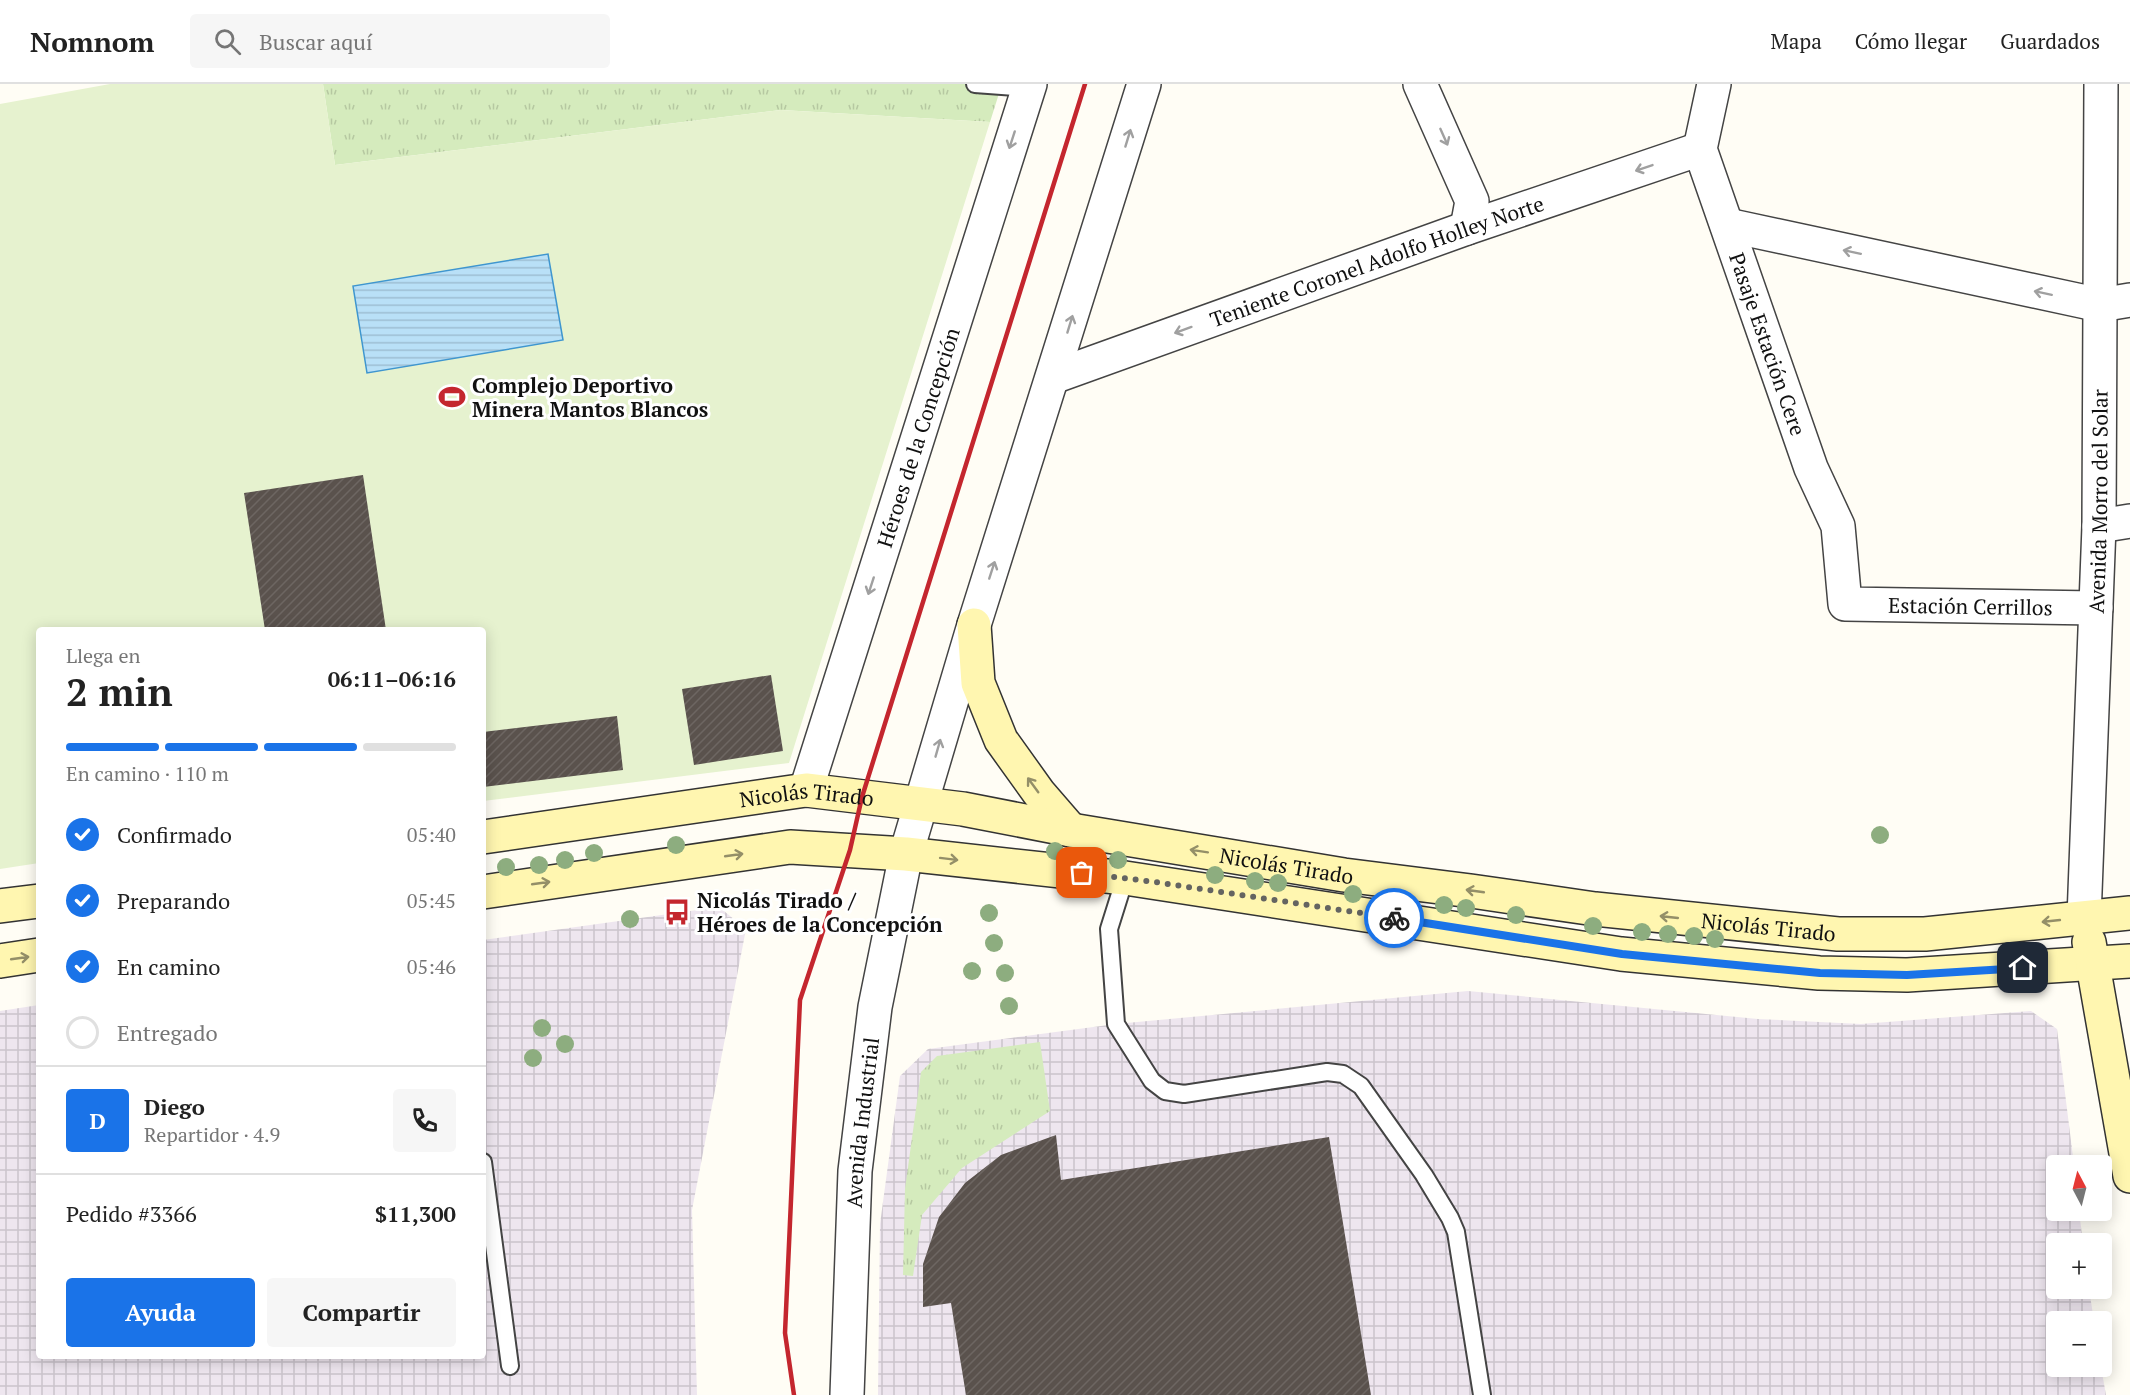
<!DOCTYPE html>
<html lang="es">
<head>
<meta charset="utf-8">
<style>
  :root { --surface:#fff; --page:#f6f6f6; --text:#222; --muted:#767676; --line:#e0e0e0; --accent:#1a73e8 }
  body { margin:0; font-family:"PT Serif",serif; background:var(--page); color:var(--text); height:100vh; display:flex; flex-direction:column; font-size:22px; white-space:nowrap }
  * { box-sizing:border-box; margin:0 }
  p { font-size:20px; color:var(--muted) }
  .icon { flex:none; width:33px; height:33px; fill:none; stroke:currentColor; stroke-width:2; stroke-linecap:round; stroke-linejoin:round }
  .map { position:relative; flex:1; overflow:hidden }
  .sheet { position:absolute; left:36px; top:543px; width:450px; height:732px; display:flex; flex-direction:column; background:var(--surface); border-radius:6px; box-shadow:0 3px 15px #0003 }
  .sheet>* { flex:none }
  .needle { width:39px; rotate:353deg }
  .buttons { position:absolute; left:2046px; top:1071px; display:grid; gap:12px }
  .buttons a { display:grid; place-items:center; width:66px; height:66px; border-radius:6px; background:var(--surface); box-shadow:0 3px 15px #0003; font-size:30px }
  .pin { position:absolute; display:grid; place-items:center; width:51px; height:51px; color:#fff; margin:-26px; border-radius:12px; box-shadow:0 3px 9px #0006 }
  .courier { position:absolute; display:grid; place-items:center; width:60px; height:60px; margin:-30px; border:4px solid #1a73e8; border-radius:50%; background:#fff; color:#222; box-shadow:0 2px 8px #0007 }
  .head em { font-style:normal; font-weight:800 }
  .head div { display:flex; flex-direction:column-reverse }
  .head { display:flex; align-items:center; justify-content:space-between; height:102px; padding:0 30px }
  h1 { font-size:39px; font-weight:800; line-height:45px }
  .bar { display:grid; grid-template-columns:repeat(4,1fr); gap:9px 6px; align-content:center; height:72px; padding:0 30px }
  .bar i { height:8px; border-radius:4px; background:var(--line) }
  .bar .active { background:var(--accent) }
  .bar p { grid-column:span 4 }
  .line { display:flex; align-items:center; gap:15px; padding:0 30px; border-top:2px solid var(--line) }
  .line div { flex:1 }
  .round { display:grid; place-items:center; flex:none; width:63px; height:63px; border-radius:6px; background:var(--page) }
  ol { padding:0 30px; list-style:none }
  li { display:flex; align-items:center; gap:18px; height:66px }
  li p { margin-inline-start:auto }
  li .icon { padding:6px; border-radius:50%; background:var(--accent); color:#fff; stroke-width:4 }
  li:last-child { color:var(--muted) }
  li i { width:33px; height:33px; border:3px solid var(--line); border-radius:50% }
  .primary-button { display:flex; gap:12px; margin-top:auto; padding:12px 30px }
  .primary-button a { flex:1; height:69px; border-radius:6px; background:var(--accent); color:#fff; font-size:24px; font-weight:800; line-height:69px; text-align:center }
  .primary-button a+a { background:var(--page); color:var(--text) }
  header { display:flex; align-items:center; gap:36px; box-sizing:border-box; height:84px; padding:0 30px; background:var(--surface); border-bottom:2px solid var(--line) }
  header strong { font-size:28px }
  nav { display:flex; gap:33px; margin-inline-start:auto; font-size:21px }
  .search { width:420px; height:54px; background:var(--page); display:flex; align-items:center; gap:15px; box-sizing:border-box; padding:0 21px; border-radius:6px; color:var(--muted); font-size:22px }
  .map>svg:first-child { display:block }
</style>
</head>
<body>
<header>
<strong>Nomnom</strong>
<div class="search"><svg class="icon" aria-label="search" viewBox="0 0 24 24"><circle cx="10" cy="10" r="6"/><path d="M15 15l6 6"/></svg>Buscar aquí</div>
<nav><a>Mapa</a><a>Cómo llegar</a><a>Guardados</a></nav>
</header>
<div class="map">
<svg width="2130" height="1311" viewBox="0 0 2130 1311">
  <defs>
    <pattern id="industrial-grid" width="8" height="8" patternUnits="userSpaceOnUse" patternTransform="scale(1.5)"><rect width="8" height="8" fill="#eee6ef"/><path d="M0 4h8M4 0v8" fill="none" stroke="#cbc4cc"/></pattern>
    <pattern id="grass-tufts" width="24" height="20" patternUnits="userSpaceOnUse" patternTransform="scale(1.5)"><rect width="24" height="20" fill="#d5ebbd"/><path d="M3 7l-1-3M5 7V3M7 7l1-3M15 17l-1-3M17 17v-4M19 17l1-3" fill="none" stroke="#b6c8a1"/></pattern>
    <pattern id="water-rules" width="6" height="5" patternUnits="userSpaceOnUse" patternTransform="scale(1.5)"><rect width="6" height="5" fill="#b9e0f7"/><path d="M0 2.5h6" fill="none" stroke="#9ebfd3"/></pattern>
    <pattern id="building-hatch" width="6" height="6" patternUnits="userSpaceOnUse" patternTransform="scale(1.5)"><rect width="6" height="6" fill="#5a524d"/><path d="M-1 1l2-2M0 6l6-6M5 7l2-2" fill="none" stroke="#6d6662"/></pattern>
  </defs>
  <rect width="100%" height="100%" fill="#fffdf5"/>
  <path fill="url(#industrial-grid)" d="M 719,823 L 746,845 L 692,1126 L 697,1311 L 0,1311 L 0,927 L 39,921 L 39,1272 L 483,1272 L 483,856 Z
    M 1468,907 L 1758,935 L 1861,940 L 2031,927 L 2057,945 L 2074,1081 L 2056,1082 L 2056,1126 L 2079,1127 L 2083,1159 L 2056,1160 L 2056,1204 L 2089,1205 L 2094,1237 L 2056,1238 L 2056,1282 L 2101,1283 L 2106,1311 L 878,1311 L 880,1140 L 900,992 L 928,965 L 1116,940 Z"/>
  <path fill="url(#grass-tufts)" d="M 323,0 L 1002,0 L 990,38 L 781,26 L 335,81 Z
    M 1040,958 L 1050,1027 L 962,1084 L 922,1131 L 913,1192 L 903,1191 L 905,1105 L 921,988 L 937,972 Z"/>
  <path fill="#e6f2cf" d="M 110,0 L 323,0 L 335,81 L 781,26 L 990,38 L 789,679 L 483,717 L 483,546 L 39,546 L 39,779 L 0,785 L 0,20 Z"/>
  <path fill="url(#water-rules)" stroke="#3f96cf" stroke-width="1.5" d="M 548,170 L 563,256 L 367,289 L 353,202 Z"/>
  <path fill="url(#building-hatch)" d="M 363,391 L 386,546 L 265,546 L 244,409 Z
    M 771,591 L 783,667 L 694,681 L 682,605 Z
    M 617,632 L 623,686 L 483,703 L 483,648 Z
    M 1056,1051 L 1061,1096 L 1329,1053 L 1371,1311 L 966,1311 L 951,1219 L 923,1223 L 923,1180 L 939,1133 L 965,1099 L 1001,1071 Z"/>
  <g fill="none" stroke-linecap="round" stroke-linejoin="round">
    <g stroke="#444" stroke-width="20">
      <path id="service" d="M 975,0 L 1028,4
        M 1125,794 L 1109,845 L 1116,940 L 1152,997 L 1165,1007 L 1184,1010 L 1327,988 L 1343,990 L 1361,1002 L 1424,1091 L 1450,1134 L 1456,1148 L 1482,1311
        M 483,1078 L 510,1282"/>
    </g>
    <g stroke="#444" stroke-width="36">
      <g id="minor">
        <path d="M 1420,0 L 1472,117 L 1467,144"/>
        <path id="s1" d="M 1714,0 L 1700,65 L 1811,384 L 1838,442 L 1845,520 L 2096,524"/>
        <path d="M 1727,141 L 2100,221 L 2130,216"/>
        <path id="s2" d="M 1053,293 L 1467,144 L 1700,65"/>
        <path d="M 2099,442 L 2130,437"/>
        <path id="s3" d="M 2084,834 L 2099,442 L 2101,0"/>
        <path id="s4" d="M 847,1311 L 855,1087 L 875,923 L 906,770"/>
      </g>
    </g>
    <g stroke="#444" stroke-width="36">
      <g id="tertiary">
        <path id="s5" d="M 806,706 L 1030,0"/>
        <path d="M 906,770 L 974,541 L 1144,0"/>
      </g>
    </g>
    <g stroke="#333" stroke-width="36">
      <g id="secondary">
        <path d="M 974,541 L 978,599 L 1001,656 L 1039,709 L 1071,746"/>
        <path id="s6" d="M 483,753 L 806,706 L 963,725 L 1071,746 L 1344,791 L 1471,807 L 1595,825 L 1838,850 L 1925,850 L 2130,829"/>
        <path d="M 483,808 L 790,763 L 906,770 L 1125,794 L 1621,870 L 1819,889 L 1907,891 L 2130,877"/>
        <path d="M 0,822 L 39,817"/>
        <path d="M 2089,858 L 2130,1092"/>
        <path d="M 0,877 L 39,871"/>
      </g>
    </g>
    <use href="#service" stroke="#fff" stroke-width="16"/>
    <use href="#minor" stroke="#fff" stroke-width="33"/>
    <use href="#tertiary" stroke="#fff" stroke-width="33"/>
    <use href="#secondary" stroke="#fff6b0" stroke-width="33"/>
    <path stroke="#c4262e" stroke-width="4.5" d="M 794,1311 L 785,1249 L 800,916 L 850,766 L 862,713 L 1085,0"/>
  </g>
  <g fill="#8dad7f">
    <circle cx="1880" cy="751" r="9"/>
    <circle cx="676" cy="761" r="9"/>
    <circle cx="1055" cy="767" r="9"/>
    <circle cx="594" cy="769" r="9"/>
    <circle cx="1097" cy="774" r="9"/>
    <circle cx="565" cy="776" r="9"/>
    <circle cx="1118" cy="776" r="9"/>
    <circle cx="539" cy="781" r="9"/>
    <circle cx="506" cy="783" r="9"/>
    <circle cx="1215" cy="791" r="9"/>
    <circle cx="1255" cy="797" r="9"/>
    <circle cx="1278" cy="799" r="9"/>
    <circle cx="1353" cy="810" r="9"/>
    <circle cx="1444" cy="821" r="9"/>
    <circle cx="1466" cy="824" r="9"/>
    <circle cx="989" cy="829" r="9"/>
    <circle cx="1516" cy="831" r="9"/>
    <circle cx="630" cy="835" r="9"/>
    <circle cx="1593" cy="842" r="9"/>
    <circle cx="1642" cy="848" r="9"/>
    <circle cx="1668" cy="850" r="9"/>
    <circle cx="1694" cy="852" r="9"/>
    <circle cx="1715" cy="855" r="9"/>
    <circle cx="994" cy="859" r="9"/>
    <circle cx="972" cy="887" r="9"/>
    <circle cx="1005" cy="889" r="9"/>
    <circle cx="1009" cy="922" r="9"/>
    <circle cx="542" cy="944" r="9"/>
    <circle cx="565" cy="960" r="9"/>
    <circle cx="533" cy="974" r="9"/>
  </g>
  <defs><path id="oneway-shaft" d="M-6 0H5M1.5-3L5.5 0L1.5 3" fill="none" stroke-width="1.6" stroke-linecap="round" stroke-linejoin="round" transform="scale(1.5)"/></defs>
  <g stroke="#a0a0a0">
    <use href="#oneway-shaft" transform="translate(1444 53) rotate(66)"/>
    <use href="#oneway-shaft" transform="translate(1128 54) rotate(-73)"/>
    <use href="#oneway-shaft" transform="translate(1012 56) rotate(108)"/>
    <use href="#oneway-shaft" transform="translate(1644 84) rotate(161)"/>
    <use href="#oneway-shaft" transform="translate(1852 168) rotate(-168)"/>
    <use href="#oneway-shaft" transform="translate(2043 209) rotate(-168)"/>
    <use href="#oneway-shaft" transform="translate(1070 240) rotate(-73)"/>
    <use href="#oneway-shaft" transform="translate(1183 246) rotate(160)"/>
    <use href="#oneway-shaft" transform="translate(992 486) rotate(-72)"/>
    <use href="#oneway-shaft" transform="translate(871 502) rotate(108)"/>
    <use href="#oneway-shaft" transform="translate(938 664) rotate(-74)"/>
  </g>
  <g stroke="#948f68">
    <use href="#oneway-shaft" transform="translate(1033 701) rotate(-126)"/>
    <use href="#oneway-shaft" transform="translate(1199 767) rotate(-171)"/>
    <use href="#oneway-shaft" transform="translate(734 771) rotate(-8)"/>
    <use href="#oneway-shaft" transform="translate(949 775) rotate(7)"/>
    <use href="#oneway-shaft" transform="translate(541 799) rotate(-8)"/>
    <use href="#oneway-shaft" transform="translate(1475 807) rotate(-172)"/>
    <use href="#oneway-shaft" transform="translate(1669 833) rotate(-174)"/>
    <use href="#oneway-shaft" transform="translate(2051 837) rotate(174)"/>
    <use href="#oneway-shaft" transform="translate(20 874) rotate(-8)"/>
  </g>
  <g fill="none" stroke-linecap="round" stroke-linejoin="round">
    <path stroke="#646461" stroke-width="6" stroke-dasharray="0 10.8" d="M 1082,789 L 1155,798 L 1394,834"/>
    <path stroke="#1a73e8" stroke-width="8" d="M 1394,834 L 1622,870 L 1820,889 L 1907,891 L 2023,884"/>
  </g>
  <defs>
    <g id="stadium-bare" transform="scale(2.07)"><path d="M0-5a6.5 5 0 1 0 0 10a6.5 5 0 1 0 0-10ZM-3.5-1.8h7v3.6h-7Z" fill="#c4262e" stroke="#fff" stroke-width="2.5" paint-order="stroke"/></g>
    <g id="bus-bare" transform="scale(2.07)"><path d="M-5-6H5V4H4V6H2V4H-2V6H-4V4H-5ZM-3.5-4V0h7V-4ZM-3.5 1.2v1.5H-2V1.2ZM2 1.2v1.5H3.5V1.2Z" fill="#c4262e" stroke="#fff" stroke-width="2.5" paint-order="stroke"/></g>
  </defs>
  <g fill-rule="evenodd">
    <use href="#stadium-bare" x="452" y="313"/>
    <use href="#bus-bare" x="677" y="828"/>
  </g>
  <g text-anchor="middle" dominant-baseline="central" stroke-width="6" stroke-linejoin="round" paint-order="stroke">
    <g font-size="21" fill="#111" stroke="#fff">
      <text stroke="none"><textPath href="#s2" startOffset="344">Teniente Coronel Adolfo Holley Norte</textPath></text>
      <text stroke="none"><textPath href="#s1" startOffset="273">Pasaje Estación Cere</textPath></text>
      <text stroke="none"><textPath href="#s5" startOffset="370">Héroes de la Concepción</textPath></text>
      <text stroke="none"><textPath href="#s3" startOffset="417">Avenida Morro del Solar</textPath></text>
      <text stroke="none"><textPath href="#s1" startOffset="672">Estación Cerrillos</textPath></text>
      <text stroke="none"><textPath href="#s6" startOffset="327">Nicolás Tirado</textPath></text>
      <text stroke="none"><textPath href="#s6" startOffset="813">Nicolás Tirado</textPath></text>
      <text stroke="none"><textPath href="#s6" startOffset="1299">Nicolás Tirado</textPath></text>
      <text stroke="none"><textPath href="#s4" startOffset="273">Avenida Industrial</textPath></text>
    </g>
    <g font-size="21" font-weight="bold" fill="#111" stroke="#fff" text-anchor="start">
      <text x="472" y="301">Complejo Deportivo<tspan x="472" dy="24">Minera Mantos Blancos</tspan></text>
      <text x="697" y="816">Nicolás Tirado /<tspan x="697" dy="24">Héroes de la Concepción</tspan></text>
    </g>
  </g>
</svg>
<div class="buttons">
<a><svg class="needle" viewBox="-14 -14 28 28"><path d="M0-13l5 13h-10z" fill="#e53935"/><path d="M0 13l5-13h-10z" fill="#767676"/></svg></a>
<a>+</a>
<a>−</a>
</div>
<div class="pin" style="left:1082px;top:789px;background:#ea580c"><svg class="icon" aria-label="bag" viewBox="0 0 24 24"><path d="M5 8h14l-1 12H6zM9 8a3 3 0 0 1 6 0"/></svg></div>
<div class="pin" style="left:2023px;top:884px;background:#1f2937"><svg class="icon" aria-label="home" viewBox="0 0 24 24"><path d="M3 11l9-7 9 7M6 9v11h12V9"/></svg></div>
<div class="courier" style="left:1394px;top:834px"><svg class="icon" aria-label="bike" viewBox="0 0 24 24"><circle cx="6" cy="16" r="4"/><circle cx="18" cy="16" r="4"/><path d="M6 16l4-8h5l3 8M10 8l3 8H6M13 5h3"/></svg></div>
<section class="sheet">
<div class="head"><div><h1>2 min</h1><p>Llega en</p></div><em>06:11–06:16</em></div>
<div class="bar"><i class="active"></i><i class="active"></i><i class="active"></i><i></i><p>En camino · 110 m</p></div>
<ol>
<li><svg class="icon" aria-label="check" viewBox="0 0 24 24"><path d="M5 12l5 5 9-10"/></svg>Confirmado<p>05:40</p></li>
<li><svg class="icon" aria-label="check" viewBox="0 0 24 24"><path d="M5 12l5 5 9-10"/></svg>Preparando<p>05:45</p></li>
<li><svg class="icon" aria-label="check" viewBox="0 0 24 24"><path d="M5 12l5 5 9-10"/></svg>En camino<p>05:46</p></li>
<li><i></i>Entregado</li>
</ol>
<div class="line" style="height:108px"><b class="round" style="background:var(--accent);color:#fff">D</b><div><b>Diego</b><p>Repartidor · 4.9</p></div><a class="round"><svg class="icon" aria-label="phone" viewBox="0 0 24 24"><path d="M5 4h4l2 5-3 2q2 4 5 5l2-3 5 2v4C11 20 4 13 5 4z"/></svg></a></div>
<div class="line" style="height:78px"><div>Pedido #3366</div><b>$11,300</b></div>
<div class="primary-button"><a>Ayuda</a><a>Compartir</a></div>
</section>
</div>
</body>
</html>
